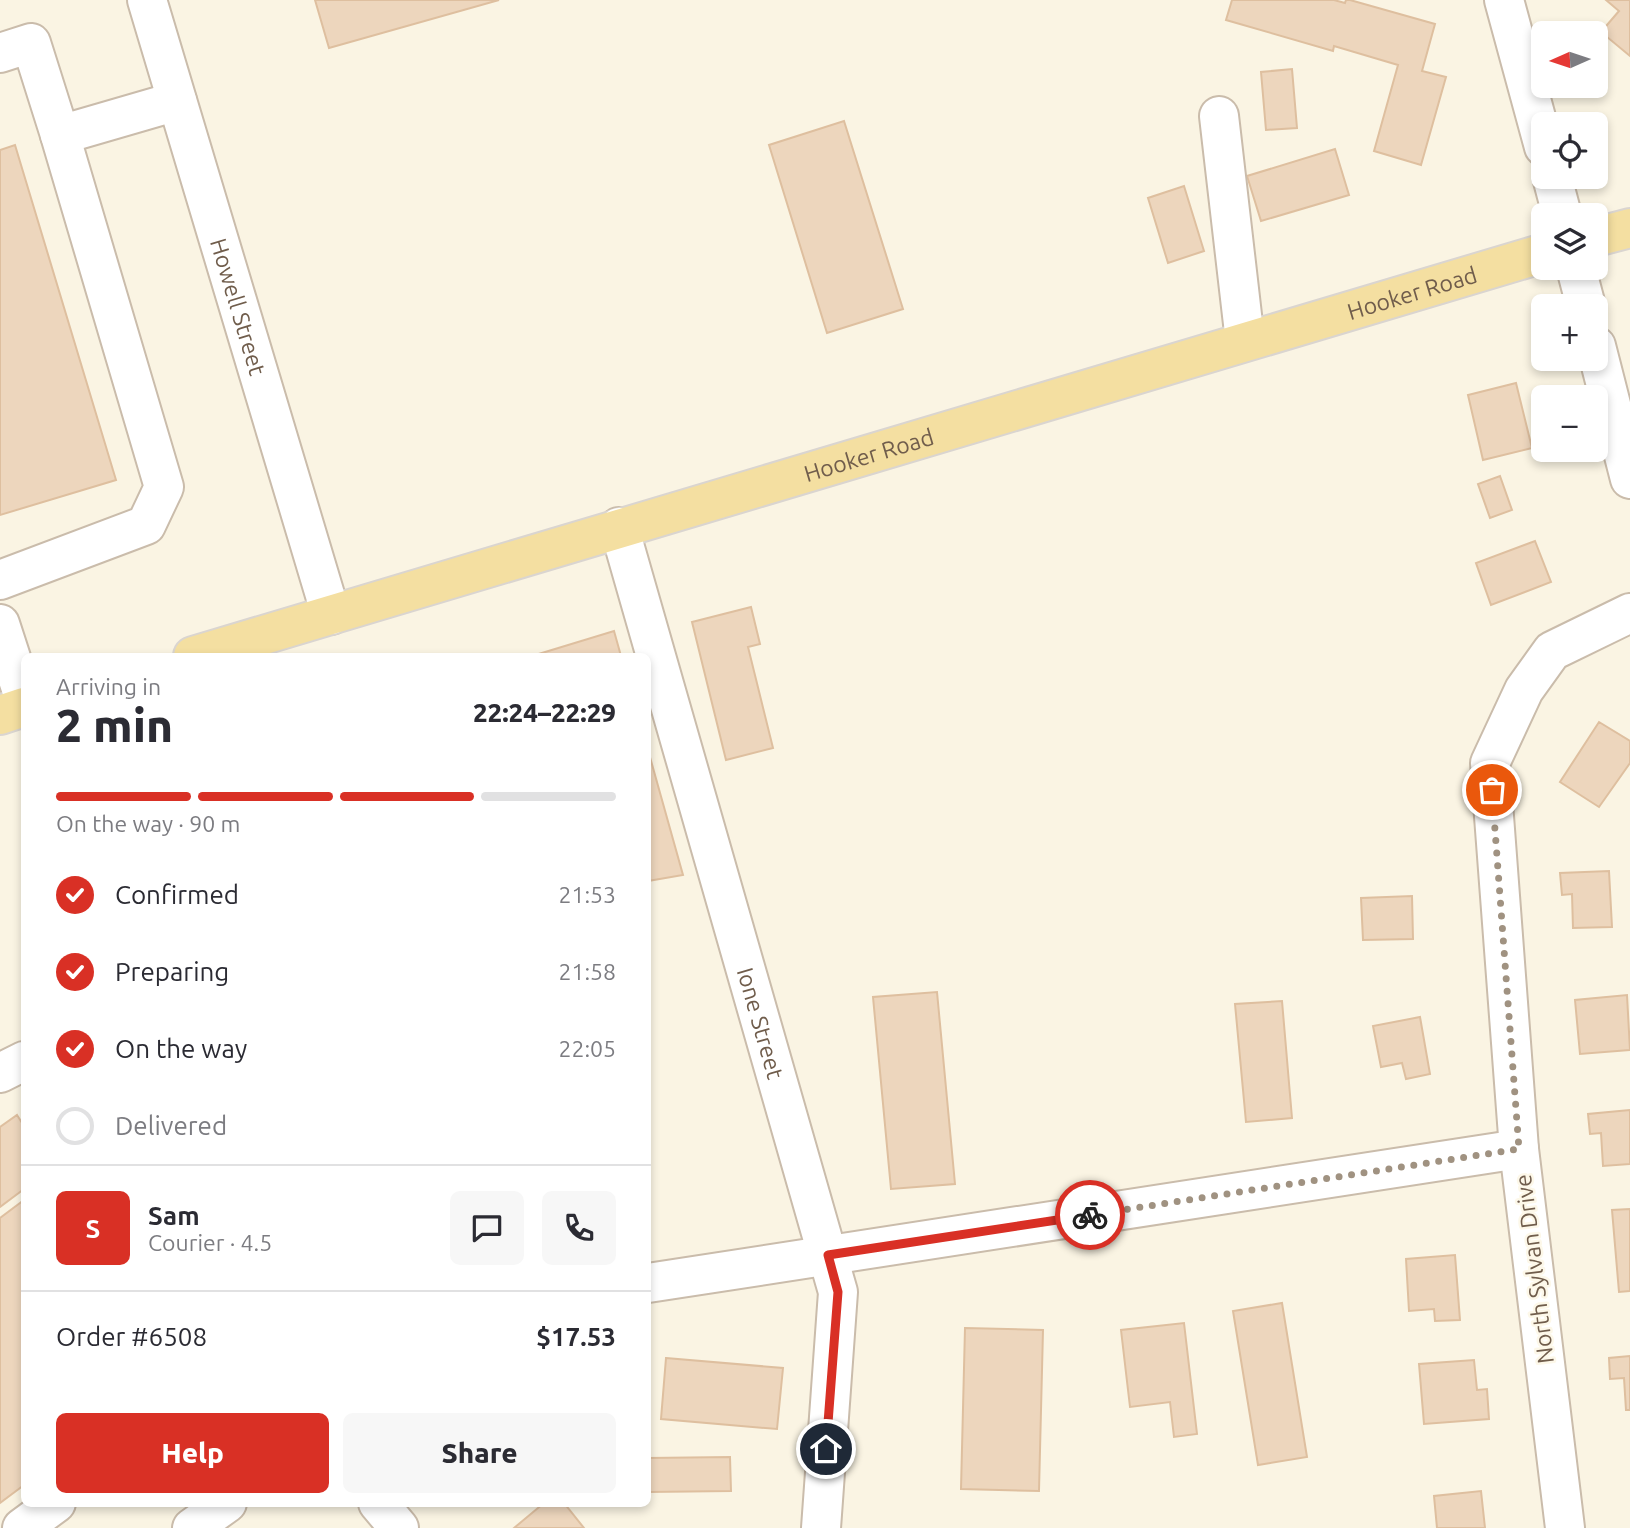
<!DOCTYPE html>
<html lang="en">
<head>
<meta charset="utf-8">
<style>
  :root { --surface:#fff; --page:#f7f7f7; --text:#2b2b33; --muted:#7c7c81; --line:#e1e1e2; --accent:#d93025 }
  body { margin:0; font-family:Ubuntu,sans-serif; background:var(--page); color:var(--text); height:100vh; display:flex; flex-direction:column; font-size:26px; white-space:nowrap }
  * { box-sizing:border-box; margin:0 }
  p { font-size:23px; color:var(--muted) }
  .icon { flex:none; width:38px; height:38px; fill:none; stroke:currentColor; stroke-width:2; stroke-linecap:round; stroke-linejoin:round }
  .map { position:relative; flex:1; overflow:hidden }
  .details { position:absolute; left:21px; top:653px; width:630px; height:854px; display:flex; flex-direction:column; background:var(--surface); border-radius:10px; box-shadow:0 4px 10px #0003 }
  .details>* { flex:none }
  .needle { width:46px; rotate:267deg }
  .controls { position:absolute; left:1531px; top:21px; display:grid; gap:14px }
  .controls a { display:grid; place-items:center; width:77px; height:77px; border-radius:10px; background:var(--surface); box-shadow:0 4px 10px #0003; font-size:35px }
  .pin { position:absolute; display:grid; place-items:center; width:60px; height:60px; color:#fff; margin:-30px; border:4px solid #fff; border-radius:50%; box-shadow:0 2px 7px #0007 }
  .courier { position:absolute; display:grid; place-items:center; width:70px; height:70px; margin:-35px; border:5px solid #d93025; border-radius:50%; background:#fff; color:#222; box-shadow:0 2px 9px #0007 }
  .summary em { font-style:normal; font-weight:800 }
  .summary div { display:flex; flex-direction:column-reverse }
  .summary { display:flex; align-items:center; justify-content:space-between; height:119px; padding:0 35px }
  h1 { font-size:46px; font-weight:800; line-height:52px }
  .bar { display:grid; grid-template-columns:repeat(4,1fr); gap:10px 7px; align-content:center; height:84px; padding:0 35px }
  .bar i { height:9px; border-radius:5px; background:var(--line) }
  .bar .on { background:var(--accent) }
  .bar p { grid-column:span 4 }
  .line { display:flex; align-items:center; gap:18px; padding:0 35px; border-top:2px solid var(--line) }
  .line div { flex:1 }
  .round { display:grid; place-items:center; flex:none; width:74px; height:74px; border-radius:10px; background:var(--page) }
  ol { padding:0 35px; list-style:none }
  li { display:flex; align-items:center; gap:21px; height:77px }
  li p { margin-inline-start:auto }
  li .icon { padding:7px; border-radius:50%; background:var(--accent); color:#fff; stroke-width:4 }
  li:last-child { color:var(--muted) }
  li i { width:38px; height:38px; border:4px solid var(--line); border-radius:50% }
  .cta { display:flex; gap:14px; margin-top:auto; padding:14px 35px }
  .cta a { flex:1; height:80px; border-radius:10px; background:var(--accent); color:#fff; font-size:28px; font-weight:800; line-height:80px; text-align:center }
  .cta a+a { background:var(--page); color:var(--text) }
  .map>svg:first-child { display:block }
</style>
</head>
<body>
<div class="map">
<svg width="1630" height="1528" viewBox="0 0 1630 1528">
  <rect width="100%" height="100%" fill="#faf4e3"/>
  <path fill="#edd6bd" stroke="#debf9f" stroke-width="2" d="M 315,0 L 499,0 L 329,48 Z
    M 1232,0 L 1334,0 L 1345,3 L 1346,0 L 1350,0 L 1435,24 L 1422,71 L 1446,77 L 1421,165 L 1374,151 L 1398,65 L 1334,46 L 1333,51 L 1226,20 Z
    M 1606,0 L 1630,0 L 1630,56 L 1601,32 L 1619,11 Z
    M 1292,69 L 1297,128 L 1266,130 L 1261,72 Z
    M 844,121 L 903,309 L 827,333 L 769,145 Z
    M 15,145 L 116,480 L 0,515 L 0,150 Z
    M 1335,149 L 1349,195 L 1261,221 L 1247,176 Z
    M 1184,186 L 1204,251 L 1168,263 L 1148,198 Z
    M 1516,383 L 1532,448 L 1483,460 L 1468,395 Z
    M 1500,476 L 1512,510 L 1490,518 L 1478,484 Z
    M 1535,541 L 1551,582 L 1491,605 L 1476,563 Z
    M 751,607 L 760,644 L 748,647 L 773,748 L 726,760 L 692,622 Z
    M 614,631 L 621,656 L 532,656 Z
    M 1599,722 L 1630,741 L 1630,763 L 1599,807 L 1560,782 Z
    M 648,750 L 683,875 L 648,881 Z
    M 1609,871 L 1612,927 L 1573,928 L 1572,894 L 1562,895 L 1560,873 Z
    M 1412,896 L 1413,939 L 1363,940 L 1361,898 Z
    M 937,992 L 955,1184 L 891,1189 L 873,997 Z
    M 1627,995 L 1630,1050 L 1580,1054 L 1575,1000 Z
    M 1282,1001 L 1292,1118 L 1246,1122 L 1235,1004 Z
    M 1420,1017 L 1430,1074 L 1406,1079 L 1402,1063 L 1381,1067 L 1373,1026 Z
    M 1630,1110 L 1630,1164 L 1603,1166 L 1601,1133 L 1590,1134 L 1588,1114 Z
    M 17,1115 L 24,1126 L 24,1189 L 0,1207 L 0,1127 Z
    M 24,1200 L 24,1485 L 0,1503 L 0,1218 Z
    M 1630,1209 L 1630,1291 L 1619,1292 L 1612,1210 Z
    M 1455,1255 L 1460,1320 L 1435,1321 L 1434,1309 L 1409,1311 L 1406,1259 Z
    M 1282,1303 L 1307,1457 L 1258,1465 L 1233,1311 Z
    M 1184,1323 L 1197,1434 L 1174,1437 L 1170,1402 L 1130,1407 L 1121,1330 Z
    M 965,1328 L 1043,1330 L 1039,1491 L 961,1489 Z
    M 1630,1356 L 1630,1410 L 1626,1410 L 1624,1378 L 1610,1379 L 1609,1358 Z
    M 666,1358 L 783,1368 L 777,1429 L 661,1419 Z
    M 1474,1360 L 1477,1390 L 1487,1389 L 1489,1419 L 1424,1424 L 1419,1364 Z
    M 730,1457 L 731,1491 L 648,1492 L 648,1458 Z
    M 1481,1491 L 1485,1528 L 1437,1528 L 1434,1496 Z
    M 544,1503 L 564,1503 L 584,1528 L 514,1528 Z"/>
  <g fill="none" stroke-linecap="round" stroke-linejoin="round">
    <g stroke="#cabcab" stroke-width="42">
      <g id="minor">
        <path id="s1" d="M 147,0 L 331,615"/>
        <path d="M 1504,0 L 1544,147"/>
        <path d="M 0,53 L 31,43 L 60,135"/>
        <path d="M 1219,116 L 1245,341"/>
        <path d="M 1552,177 L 1562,215"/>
        <path d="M 1576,268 L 1586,306"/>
        <path d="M 1596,346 L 1630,479"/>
        <path id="s2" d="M 619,527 L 838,1292 L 821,1528"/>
        <path d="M 0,580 L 146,525 L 164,487 L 60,135 L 177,101"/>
        <path d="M 0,624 L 24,698"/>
        <path d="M 0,1073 L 24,1061"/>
        <path d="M 648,1283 L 1519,1149"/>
        <path d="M 378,1503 L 399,1528"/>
        <path d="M 22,1528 L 56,1503"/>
        <path d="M 192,1528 L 227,1503"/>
        <path d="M 1565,1528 L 1519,1149 L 1490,763 L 1524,690 L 1552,651 L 1630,613"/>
      </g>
    </g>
    <g stroke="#dad5d0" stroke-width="42">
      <g id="major">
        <path d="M 1596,237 L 1630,228"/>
        <path id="s3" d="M 193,656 L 1544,253"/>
        <path d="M 0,715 L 24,707"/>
      </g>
    </g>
    <use href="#minor" stroke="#fff" stroke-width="38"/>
    <use href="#major" stroke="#f4dfa1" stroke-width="38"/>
  </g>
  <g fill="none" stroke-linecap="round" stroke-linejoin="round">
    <path stroke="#a09281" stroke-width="7" stroke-dasharray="0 12.6" d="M 1090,1215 L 1519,1149 L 1492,790"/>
    <path stroke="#d93025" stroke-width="9" d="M 826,1449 L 838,1292 L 828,1255 L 1090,1215"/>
  </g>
  <g text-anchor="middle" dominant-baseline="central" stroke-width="5" stroke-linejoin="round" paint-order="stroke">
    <g font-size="23" fill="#705d4c" stroke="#fdf8e9">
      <text stroke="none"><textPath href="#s3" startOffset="1272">Hooker Road</textPath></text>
      <text stroke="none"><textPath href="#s1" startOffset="320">Howell Street</textPath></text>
      <text stroke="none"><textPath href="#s3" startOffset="705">Hooker Road</textPath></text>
      <text stroke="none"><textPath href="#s2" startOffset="516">Ione Street</textPath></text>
      <text transform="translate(1534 1269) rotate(-97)">North Sylvan Drive</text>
    </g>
  </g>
</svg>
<div class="controls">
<a><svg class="needle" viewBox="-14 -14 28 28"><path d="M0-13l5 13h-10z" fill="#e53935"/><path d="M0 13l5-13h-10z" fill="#7c7c81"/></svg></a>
<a><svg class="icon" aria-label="locate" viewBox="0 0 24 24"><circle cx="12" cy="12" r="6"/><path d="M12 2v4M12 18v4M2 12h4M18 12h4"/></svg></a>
<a><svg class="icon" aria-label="layers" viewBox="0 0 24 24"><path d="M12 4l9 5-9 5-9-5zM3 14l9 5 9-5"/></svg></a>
<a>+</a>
<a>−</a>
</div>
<div class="pin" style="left:1492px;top:790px;background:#ea580c"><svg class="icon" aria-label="bag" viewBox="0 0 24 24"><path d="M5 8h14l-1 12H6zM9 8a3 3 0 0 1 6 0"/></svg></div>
<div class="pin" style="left:826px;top:1449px;background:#1f2937"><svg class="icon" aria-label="home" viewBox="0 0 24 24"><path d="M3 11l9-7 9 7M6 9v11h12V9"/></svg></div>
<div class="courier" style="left:1090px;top:1215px"><svg class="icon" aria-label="bike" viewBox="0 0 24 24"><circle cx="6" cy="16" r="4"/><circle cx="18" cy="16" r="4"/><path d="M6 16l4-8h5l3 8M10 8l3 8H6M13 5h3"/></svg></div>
<section class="details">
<div class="summary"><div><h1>2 min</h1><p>Arriving in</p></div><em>22:24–22:29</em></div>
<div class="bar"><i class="on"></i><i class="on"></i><i class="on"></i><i></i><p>On the way · 90 m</p></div>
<ol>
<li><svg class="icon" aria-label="check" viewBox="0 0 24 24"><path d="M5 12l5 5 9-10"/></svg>Confirmed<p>21:53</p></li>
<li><svg class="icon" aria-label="check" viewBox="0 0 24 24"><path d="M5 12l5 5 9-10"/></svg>Preparing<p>21:58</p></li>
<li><svg class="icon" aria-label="check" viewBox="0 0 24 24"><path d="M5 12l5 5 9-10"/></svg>On the way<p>22:05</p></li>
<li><i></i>Delivered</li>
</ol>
<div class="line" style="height:126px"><b class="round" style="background:var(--accent);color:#fff">S</b><div><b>Sam</b><p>Courier · 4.5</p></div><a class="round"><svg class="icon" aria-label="chat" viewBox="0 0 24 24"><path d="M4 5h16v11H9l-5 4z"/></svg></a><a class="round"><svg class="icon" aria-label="phone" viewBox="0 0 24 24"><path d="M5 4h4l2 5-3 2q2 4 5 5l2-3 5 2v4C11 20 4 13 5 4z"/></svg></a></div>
<div class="line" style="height:91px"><div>Order #6508</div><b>$17.53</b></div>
<div class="cta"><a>Help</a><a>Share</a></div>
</section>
</div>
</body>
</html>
